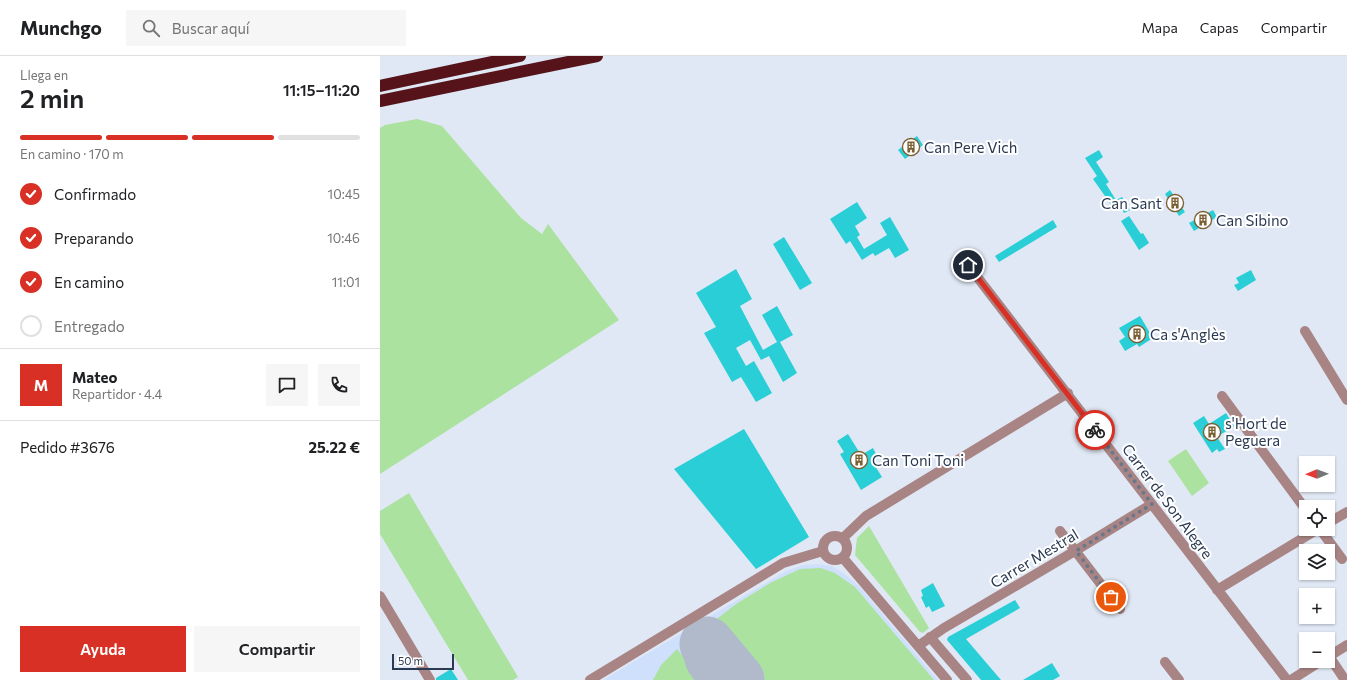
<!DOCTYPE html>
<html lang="es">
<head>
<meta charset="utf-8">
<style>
  :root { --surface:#fff; --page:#f6f6f6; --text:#202124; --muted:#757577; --line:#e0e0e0; --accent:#d93025 }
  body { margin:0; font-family:Commissioner,sans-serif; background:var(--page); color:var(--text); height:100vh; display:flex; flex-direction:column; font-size:15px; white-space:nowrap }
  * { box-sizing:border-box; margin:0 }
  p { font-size:13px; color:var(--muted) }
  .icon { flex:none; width:22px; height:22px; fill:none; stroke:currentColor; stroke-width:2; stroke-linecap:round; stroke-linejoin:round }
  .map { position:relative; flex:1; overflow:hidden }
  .panel { display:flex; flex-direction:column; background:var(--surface); width:380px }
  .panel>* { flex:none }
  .needle { width:26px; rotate:269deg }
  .controls { position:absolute; left:919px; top:400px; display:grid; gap:8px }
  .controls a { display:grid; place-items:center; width:36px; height:36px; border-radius:0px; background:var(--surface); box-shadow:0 1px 3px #0004; font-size:20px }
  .scale { position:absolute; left:12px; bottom:10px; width:62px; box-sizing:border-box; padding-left:4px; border:2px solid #2a3a52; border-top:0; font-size:11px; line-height:14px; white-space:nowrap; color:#2a3a52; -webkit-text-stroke:3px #fff; paint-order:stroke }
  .pin { position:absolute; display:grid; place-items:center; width:34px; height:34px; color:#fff; margin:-17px; border:2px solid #fff; border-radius:50%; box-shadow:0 1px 4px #0007 }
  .courier { position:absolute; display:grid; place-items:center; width:40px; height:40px; margin:-20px; border:3px solid #d93025; border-radius:50%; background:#fff; color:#222; box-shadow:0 1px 5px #0007 }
  .summary em { font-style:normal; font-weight:600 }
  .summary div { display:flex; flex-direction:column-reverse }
  .summary { display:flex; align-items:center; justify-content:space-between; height:68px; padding:0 20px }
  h1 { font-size:26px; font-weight:600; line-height:30px }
  .bar { display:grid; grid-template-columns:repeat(4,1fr); gap:6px 4px; align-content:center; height:48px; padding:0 20px }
  .bar i { height:5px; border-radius:3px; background:var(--line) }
  .bar .active { background:var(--accent) }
  .bar p { grid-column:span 4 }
  .line { display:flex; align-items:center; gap:10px; padding:0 20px; border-top:1px solid var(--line) }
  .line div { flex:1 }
  .round { display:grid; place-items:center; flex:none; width:42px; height:42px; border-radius:0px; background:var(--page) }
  ol { padding:0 20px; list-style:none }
  li { display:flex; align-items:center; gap:12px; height:44px }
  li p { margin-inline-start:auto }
  li .icon { padding:4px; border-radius:50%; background:var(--accent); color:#fff; stroke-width:4 }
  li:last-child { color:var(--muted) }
  li i { width:22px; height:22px; border:2px solid var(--line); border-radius:50% }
  .button { display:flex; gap:8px; margin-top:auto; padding:8px 20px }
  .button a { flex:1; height:46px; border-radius:0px; background:var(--accent); color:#fff; font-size:16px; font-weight:600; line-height:46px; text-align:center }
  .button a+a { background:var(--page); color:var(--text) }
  header { display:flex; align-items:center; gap:24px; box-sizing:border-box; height:56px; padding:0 20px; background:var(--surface); border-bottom:1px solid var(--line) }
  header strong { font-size:19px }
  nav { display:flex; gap:22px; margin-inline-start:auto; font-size:14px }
  .search { width:280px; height:36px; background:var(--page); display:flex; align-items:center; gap:10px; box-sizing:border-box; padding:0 14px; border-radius:0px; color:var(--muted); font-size:15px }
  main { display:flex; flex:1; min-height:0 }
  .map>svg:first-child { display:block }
</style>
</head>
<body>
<header>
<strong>Munchgo</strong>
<div class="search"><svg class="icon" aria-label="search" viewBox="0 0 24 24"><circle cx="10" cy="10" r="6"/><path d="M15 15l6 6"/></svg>Buscar aquí</div>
<nav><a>Mapa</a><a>Capas</a><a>Compartir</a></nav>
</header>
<main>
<section class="panel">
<div class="summary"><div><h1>2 min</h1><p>Llega en</p></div><em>11:15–11:20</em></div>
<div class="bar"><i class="active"></i><i class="active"></i><i class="active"></i><i></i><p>En camino · 170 m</p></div>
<ol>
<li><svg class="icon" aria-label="check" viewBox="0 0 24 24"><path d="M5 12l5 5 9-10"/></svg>Confirmado<p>10:45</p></li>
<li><svg class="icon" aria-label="check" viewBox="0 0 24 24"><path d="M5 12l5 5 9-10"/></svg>Preparando<p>10:46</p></li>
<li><svg class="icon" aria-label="check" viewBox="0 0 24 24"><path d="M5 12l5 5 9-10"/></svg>En camino<p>11:01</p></li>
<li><i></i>Entregado</li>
</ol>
<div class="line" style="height:72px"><b class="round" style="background:var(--accent);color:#fff">M</b><div><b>Mateo</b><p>Repartidor · 4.4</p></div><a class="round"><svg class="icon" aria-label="chat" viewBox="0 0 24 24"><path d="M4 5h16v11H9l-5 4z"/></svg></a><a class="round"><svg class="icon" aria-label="phone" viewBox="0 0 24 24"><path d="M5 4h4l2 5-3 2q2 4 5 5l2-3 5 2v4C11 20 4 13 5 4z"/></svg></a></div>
<div class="line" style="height:52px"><div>Pedido #3676</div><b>25.22 €</b></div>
<div class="button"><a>Ayuda</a><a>Compartir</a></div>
</section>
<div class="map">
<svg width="967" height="624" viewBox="0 0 967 624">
  <rect width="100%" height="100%" fill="#e0e8f5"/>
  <path fill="#cfe0fc" d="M 438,508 L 452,510 L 465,518 L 479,530 L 558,624 L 223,624 L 406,515 L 423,509 Z"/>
  <path fill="#ace2a0" d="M 37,63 L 62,70 L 141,162 L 162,178 L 168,168 L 239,264 L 0,418 L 0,72 L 5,69 Z
    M 806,393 L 829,427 L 812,440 L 788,405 Z
    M 29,437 L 138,621 L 133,624 L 88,624 L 0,478 L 0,455 Z
    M 489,470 L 549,572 L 543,577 L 540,576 L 475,499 L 477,482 Z
    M 441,512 L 455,517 L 475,531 L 554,624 L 377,624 L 330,568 L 356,548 L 390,527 L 420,513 Z
    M 297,593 L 322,624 L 273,624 L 281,609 Z"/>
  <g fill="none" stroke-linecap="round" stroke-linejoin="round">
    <path stroke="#b0baca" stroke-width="22" d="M 329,624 C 325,619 318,613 316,606 C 310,591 333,582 343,592 C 352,601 349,614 356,624"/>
    <path stroke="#b0baca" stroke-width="55" d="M 327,588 L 357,624"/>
  </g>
  <path fill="#29ced6" d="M 537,80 L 543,89 L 525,103 L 518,94 Z
    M 719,94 L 723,101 L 716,106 L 729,126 L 726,128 L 736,144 L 742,141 L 750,154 L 744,157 L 739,149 L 734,153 L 713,123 L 717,120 L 705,102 Z
    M 790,134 L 805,156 L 799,160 L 785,138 Z
    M 477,146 L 487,162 L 475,170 L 480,179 L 477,181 L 484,193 L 507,179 L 500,167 L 510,161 L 529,194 L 515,202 L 509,192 L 495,200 L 493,197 L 482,204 L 470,185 L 466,188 L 450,163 Z
    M 833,154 L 837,161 L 814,175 L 809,167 Z
    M 749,160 L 761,178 L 763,177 L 769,187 L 759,194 L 741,165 Z
    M 673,164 L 677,171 L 619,206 L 615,200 Z
    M 404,181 L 432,227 L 420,234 L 393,188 Z
    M 356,213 L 372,243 L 360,250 L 383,294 L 397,286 L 382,259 L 397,250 L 413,279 L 400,286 L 417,317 L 403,326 L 389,300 L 381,304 L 370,284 L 356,292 L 366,310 L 374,305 L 392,337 L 376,346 L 361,321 L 352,326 L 324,277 L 336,271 L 316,237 Z
    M 871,214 L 876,224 L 858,235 L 854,229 L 859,227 L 856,222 Z
    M 760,260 L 773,282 L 759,291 L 757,288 L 745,295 L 739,285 L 745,281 L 739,272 Z
    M 846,357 L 854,370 L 837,381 L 845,393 L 839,396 L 837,393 L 832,397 L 813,367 L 824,360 L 829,368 Z
    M 364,373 L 429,481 L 376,513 L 294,413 Z
    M 468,378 L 481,399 L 493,392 L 498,402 L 492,405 L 502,421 L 481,434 L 460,398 L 464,396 L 457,385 Z
    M 553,527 L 565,550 L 552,556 L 549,550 L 546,552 L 541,541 L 543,540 L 541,534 Z
    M 635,544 L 640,552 L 586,583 L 621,624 L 601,624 L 567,584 L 568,581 Z
    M 672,607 L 680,620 L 673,624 L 643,624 Z
    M 71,613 L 78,624 L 56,624 L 56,622 Z"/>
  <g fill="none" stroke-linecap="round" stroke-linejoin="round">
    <path stroke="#a88584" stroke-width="10" d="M 588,209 L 907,624
      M 925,275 L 967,344
      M 842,340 L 926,454
      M 948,467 L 967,456
      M 940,473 L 962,503
      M 680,475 L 740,553
      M443 492a12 12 0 1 1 24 0a12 12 0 1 1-24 0Z
      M 464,481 L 486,460 L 688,337
      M 463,502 L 567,624
      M 837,534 L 938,473
      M 0,540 L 50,624
      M 550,581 L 587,624
      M 538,590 L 564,572 L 695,495 L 772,448
      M 949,600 L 965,624
      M 948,601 L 967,589
      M 785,606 L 799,624
      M 210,624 L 403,507 L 443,495
      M 911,624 L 941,605"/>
    <path stroke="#56141a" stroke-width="12" d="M 0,30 L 140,0
      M 0,45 L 217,0"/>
  </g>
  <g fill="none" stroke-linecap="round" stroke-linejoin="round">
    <path stroke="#6a778b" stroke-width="4" stroke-dasharray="0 7.2" d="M 715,374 L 772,448 L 696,495 L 731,541"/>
    <path stroke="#d93025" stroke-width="5" d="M 588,209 L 715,374"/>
  </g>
  <defs>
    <g id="building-ring" transform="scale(0.9)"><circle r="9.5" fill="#fff" stroke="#7a5f31" stroke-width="1.5"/><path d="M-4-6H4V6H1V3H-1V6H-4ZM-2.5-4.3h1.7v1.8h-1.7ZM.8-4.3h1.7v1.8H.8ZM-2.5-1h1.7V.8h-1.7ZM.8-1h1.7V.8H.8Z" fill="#7a5f31"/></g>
  </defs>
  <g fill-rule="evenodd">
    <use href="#building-ring" x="531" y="91"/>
    <use href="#building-ring" x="795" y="147"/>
    <use href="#building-ring" x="823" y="164"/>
    <use href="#building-ring" x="757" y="278"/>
    <use href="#building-ring" x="832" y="376"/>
    <use href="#building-ring" x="479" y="404"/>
  </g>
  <g text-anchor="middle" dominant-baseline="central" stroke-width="4" stroke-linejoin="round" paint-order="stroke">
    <g font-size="15" fill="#2a3a52" stroke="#fff" text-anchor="start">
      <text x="544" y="91">Can Pere Vich</text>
      <text x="782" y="147" text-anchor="end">Can Sant</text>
      <text x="836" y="164">Can Sibino</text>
      <text x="770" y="278">Ca s'Anglès</text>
      <text x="845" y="367">s'Hort de<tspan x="845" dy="17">Peguera</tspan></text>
      <text x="492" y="404">Can Toni Toni</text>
    </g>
    <g font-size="15" fill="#2a3a52" stroke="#fff">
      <text transform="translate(788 445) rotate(53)">Carrer de Son Alegre</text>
      <text transform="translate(654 502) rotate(-31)">Carrer Mestral</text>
    </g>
  </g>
</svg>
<div class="controls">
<a><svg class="needle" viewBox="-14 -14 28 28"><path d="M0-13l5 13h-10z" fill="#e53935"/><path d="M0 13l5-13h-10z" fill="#757577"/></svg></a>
<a><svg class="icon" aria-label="locate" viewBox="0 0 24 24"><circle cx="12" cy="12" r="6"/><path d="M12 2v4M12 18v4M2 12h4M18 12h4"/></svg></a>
<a><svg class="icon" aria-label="layers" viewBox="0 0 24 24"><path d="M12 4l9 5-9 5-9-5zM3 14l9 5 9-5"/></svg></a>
<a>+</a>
<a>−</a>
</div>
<div class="scale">50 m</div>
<div class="pin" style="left:731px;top:541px;background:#ea580c"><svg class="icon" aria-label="bag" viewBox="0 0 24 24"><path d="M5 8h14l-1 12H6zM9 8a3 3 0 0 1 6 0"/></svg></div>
<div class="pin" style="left:588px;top:209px;background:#1f2937"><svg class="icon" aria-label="home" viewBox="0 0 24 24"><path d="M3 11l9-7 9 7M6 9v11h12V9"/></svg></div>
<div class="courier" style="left:715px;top:374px"><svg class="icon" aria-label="bike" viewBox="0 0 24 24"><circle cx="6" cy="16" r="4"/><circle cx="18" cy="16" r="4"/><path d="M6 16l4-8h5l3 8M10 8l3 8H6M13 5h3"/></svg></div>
</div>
</main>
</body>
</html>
